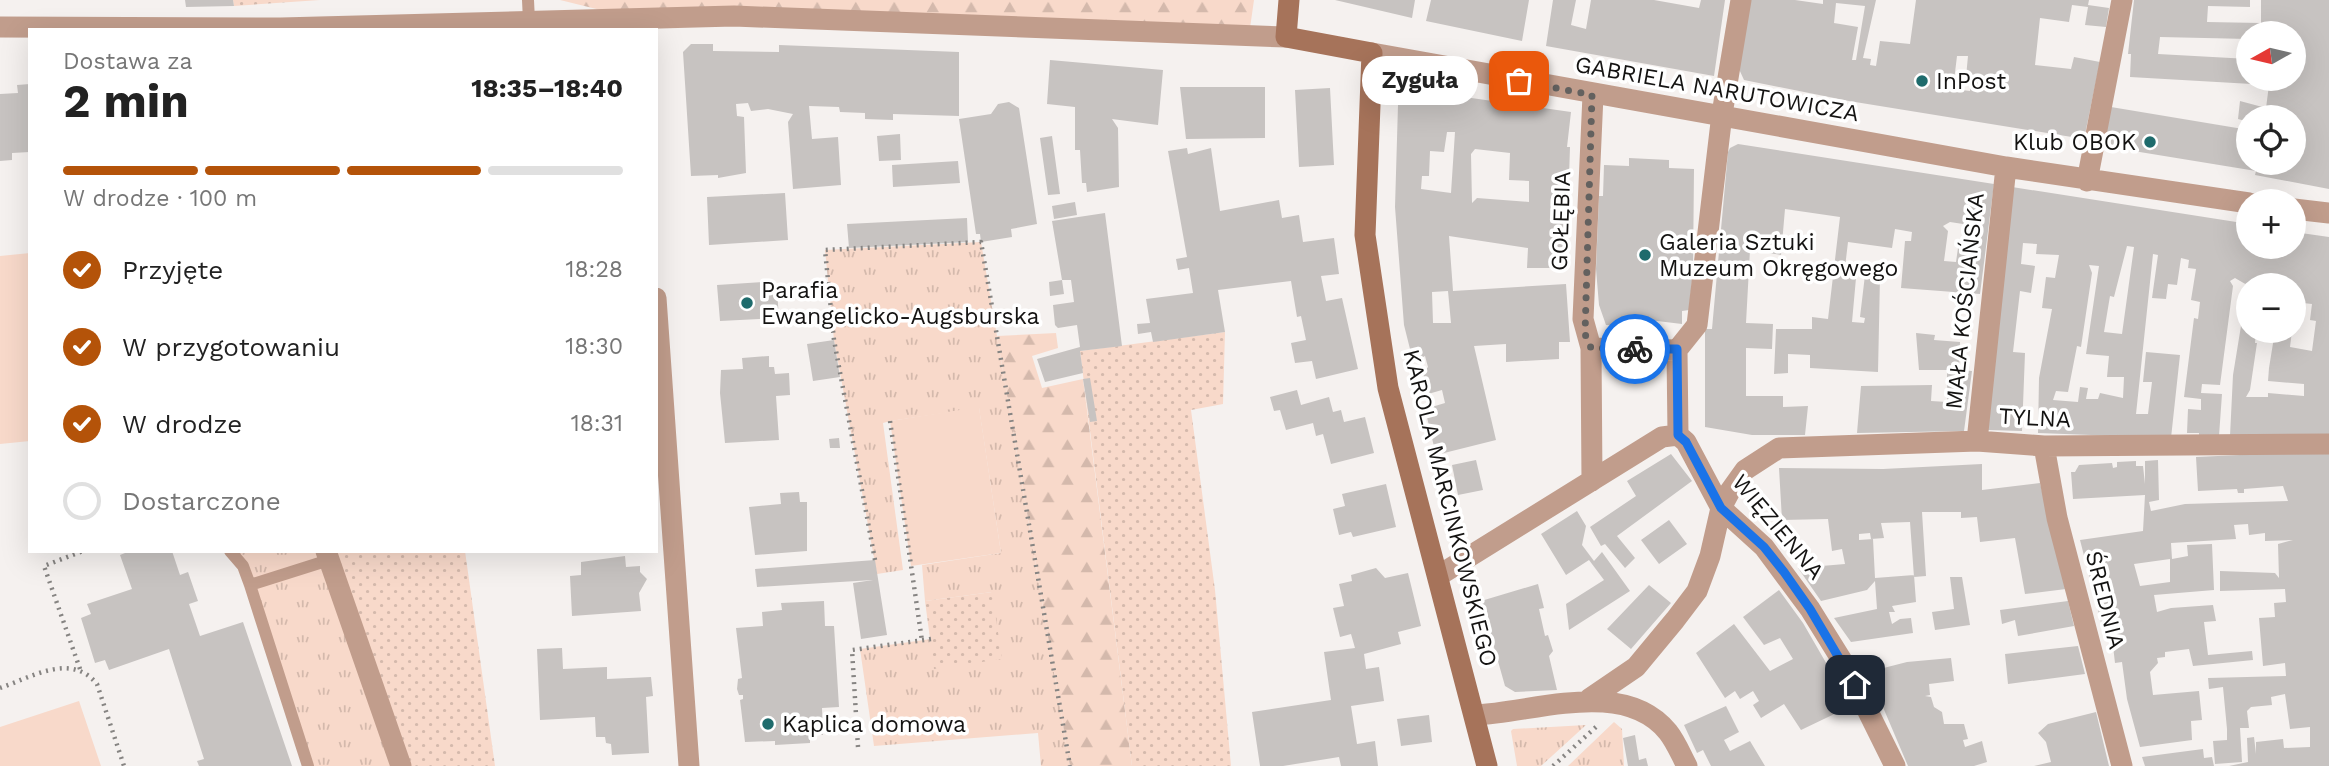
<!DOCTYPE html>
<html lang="pl">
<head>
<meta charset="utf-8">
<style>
  :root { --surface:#fff; --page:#f2f2f2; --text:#222; --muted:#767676; --line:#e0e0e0; --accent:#b45309 }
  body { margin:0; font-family:"Work Sans",sans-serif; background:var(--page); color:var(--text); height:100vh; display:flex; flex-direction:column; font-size:26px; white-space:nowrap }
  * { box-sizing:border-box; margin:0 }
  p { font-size:23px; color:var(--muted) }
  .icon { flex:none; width:38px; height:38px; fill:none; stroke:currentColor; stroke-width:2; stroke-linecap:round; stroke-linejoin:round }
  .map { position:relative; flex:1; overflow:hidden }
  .drawer { position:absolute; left:28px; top:28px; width:630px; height:525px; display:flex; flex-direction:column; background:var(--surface); border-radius:0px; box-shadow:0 7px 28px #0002 }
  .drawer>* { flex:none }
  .needle { width:46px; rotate:262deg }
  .tools { position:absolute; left:2236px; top:21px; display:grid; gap:14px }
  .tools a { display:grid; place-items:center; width:70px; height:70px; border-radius:50%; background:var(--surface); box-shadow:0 7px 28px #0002; font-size:35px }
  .pin { position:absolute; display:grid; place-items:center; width:60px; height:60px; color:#fff; margin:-30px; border-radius:14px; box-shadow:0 4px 10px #0006 }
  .courier { position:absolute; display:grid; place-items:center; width:70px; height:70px; margin:-35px; border:5px solid #1a73e8; border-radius:50%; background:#fff; color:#222; box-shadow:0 2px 9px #0007 }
  .bubble { position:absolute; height:49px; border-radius:24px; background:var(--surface); box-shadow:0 7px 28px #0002; font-size:23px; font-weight:700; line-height:49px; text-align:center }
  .summary em { font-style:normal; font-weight:700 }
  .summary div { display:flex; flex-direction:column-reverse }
  .summary { display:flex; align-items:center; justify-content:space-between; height:119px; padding:0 35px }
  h1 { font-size:46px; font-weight:700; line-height:52px }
  .bar { display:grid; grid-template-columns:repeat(4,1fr); gap:10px 7px; align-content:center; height:84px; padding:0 35px }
  .bar i { height:9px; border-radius:5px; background:var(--line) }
  .bar .active { background:var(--accent) }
  .bar p { grid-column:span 4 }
  ol { padding:0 35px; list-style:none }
  li { display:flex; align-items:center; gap:21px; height:77px }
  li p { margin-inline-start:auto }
  li .icon { padding:7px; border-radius:50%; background:var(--accent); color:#fff; stroke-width:4 }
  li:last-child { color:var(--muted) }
  li i { width:38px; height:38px; border:4px solid var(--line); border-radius:50% }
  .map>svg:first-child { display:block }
</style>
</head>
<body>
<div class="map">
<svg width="2329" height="766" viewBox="0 0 2329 766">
  <defs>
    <pattern id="grass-tufts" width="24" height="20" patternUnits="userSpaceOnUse" patternTransform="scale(1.75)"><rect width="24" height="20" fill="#f8d9ca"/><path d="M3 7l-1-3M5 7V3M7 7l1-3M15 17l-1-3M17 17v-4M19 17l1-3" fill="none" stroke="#d4b9ac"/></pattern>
    <pattern id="forest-firs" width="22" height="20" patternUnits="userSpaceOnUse" patternTransform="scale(1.75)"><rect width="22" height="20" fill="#f8d9ca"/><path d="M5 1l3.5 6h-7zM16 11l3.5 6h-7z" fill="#d4b9ac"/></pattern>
    <pattern id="park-dots" width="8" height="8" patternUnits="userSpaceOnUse" patternTransform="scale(1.75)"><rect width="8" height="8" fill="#f8d9ca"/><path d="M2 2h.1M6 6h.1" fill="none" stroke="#d4b9ac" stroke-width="1.8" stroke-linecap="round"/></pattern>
  </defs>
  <rect width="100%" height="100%" fill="#f5f1ef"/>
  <path fill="url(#grass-tufts)" d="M 981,242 L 1070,766 L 1041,766 L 1038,733 L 874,746 L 860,649 L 931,639 L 935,669 L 992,592 L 925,601 L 922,565 L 1001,553 L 979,408 L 890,421 L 883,423 L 903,570 L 877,574 L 834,340 L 825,250 Z
    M 229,551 L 326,551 L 402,766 L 308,766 L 250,585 Z
    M 1614,722 L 1622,729 L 1624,766 L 1568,766 Z
    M 1586,725 L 1541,766 L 1517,766 L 1511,731 L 1513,729 Z"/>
  <path fill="url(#forest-firs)" d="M 560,0 L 1254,0 L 1249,35 L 637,19 Z
    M 1056,333 L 1058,348 L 1032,356 L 1042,388 L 1083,379 L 1132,766 L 1070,766 L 997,336 Z"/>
  <path fill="url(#park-dots)" d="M 233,0 L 320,0 L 234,6 Z
    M 1225,332 L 1223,404 L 1191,410 L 1215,590 L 1231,766 L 1132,766 L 1080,351 Z
    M 327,551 L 465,551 L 495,766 L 401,766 Z
    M 992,592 L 1002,659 L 934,669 L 925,601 Z"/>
  <path fill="#f8d9ca" d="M 30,253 L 30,441 L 0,444 L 0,256 Z
    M 979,407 L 1001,553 L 911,566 L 890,421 Z
    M 79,701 L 101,766 L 0,766 L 0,727 Z"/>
  <path fill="#c7c3c1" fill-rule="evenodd" d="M 185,0 L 233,0 L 234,6 L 186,7 Z
    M 1335,0 L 1415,0 L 1412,18 Z
    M 1431,0 L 1529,0 L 1522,41 L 1426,21 Z
    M 1553,0 L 1576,0 L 1571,25 L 1586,29 L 1591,0 L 1654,0 L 1699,8 L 1701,0 L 1725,0 L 1714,76 L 1546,46 Z
    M 1748,0 L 1795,0 L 1823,4 L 1823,0 L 1876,0 L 1863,58 L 1871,59 L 1870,65 L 1876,66 L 1880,41 L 1910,44 L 1916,0 L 2089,0 L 2088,5 L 2109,8 L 2106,27 L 2085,25 L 2088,7 L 2072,5 L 2069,22 L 2040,18 L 2035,65 L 2071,69 L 2074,57 L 2100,62 L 2084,139 L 1849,101 L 1744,80 L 1739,69 ZM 1836,3 L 1865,6 L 1856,60 L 1852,60 L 1858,27 L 1834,23 ZM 1957,56 L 1968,56 L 1966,77 L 1971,78 L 1970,91 L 1953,89 Z
    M 2134,0 L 2250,0 L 2250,7 L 2208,6 L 2207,22 L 2261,23 L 2261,0 L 2329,0 L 2329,189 L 2255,175 L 2256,171 L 2103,146 L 2111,107 L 2249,130 L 2249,163 L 2294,163 L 2294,117 L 2249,117 L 2249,122 L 2238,119 L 2240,101 L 2266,108 L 2269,85 L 2130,77 L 2131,54 L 2128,54 ZM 2249,33 L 2294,33 L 2294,79 L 2249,79 L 2249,59 L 2158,54 L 2160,37 L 2249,39 Z
    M 691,44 L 713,44 L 713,51 L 779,52 L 779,45 L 959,52 L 959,116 L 893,114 L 893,120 L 865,119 L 865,113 L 840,112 L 839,107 L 809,106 L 812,139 L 838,137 L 841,185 L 793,189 L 788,122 L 793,114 L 768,109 L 751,111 L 748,103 L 736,104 L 737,116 L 744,117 L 746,173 L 718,178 L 718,175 L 691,176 L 683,52 Z
    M 1050,60 L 1163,70 L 1158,125 L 1112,119 L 1118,128 L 1119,187 L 1087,192 L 1086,183 L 1082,183 L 1080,150 L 1075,150 L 1075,107 L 1047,104 Z
    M 30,84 L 30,152 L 12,153 L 12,160 L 0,161 L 0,94 L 18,93 L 17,85 Z
    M 1180,87 L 1265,87 L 1265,138 L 1186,139 Z
    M 1330,88 L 1334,165 L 1299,167 L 1295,90 Z
    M 1415,90 L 1571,112 L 1567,147 L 1570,147 L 1566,268 L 1527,268 L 1528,248 L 1449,236 L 1453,291 L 1566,284 L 1570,342 L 1559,342 L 1559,359 L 1506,362 L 1506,344 L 1474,346 L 1496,440 L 1436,455 L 1425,409 L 1445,403 L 1442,390 L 1428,394 L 1423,373 L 1428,367 L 1425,356 L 1421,358 L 1411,353 L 1404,325 L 1395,207 L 1398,105 ZM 1447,132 L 1455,132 L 1451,193 L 1421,189 L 1422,176 L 1429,176 L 1430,151 L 1444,152 ZM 1475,149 L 1510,153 L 1509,180 L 1529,181 L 1529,202 L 1477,198 L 1472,203 L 1471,154 ZM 1448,291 L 1451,323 L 1433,323 L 1432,292 Z
    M 1009,102 L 1019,108 L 1037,224 L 1011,229 L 1012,237 L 981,242 L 980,234 L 976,234 L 959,119 L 991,114 L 998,104 Z
    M 900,134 L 901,160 L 879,161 L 877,136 Z
    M 1052,136 L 1060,194 L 1048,195 L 1040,138 Z
    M 1738,144 L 1994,184 L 1980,294 L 1901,288 L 1905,241 L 1911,241 L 1912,232 L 1895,229 L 1892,248 L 1848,242 L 1844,276 L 1856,278 L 1852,322 L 1864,323 L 1865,318 L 1860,317 L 1865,275 L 1880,277 L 1878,372 L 1810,368 L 1810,355 L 1788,354 L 1788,373 L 1774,374 L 1776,329 L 1812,329 L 1812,317 L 1828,319 L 1840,217 L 1785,209 L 1781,255 L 1750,250 L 1746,323 L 1773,324 L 1772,349 L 1746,348 L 1746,396 L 1783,396 L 1783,407 L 1808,406 L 1805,435 L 1752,435 L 1705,427 L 1705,329 L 1712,329 L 1728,152 L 1730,148 ZM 1950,222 L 1963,224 L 1962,234 L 1971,235 L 1969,249 L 1958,248 L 1956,262 L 1944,261 L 1948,231 L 1943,226 Z
    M 1187,148 L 1188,154 L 1211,148 L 1220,211 L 1279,200 L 1282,218 L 1299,215 L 1303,242 L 1334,238 L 1339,274 L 1321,276 L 1326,301 L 1342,298 L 1358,369 L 1316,379 L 1312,361 L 1295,363 L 1291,343 L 1306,340 L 1301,316 L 1297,317 L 1291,281 L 1218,290 L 1225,332 L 1153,342 L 1151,332 L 1138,334 L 1137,324 L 1150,323 L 1146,299 L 1193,293 L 1189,268 L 1178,270 L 1176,259 L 1187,257 L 1168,151 Z
    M 1629,158 L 1669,160 L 1669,168 L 1694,169 L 1693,272 L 1689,310 L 1682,311 L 1682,324 L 1649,320 L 1636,321 L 1635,326 L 1606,325 L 1599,305 L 1596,269 L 1599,196 L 1603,196 L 1604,165 L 1629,166 Z
    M 958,161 L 960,183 L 893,187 L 892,165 Z
    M 2012,187 L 2249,224 L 2249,247 L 2294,247 L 2294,232 L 2329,237 L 2329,436 L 2230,436 L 2233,375 L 2247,289 L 2249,331 L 2256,331 L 2255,343 L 2257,343 L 2250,390 L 2246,397 L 2268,397 L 2268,393 L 2304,396 L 2304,384 L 2268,381 L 2269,368 L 2275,331 L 2292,331 L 2290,347 L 2312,351 L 2316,321 L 2310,320 L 2312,304 L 2294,302 L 2294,285 L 2247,285 L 2235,278 L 2230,281 L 2233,286 L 2220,385 L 2202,384 L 2201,393 L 2222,394 L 2219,436 L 2199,437 L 2199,433 L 2187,433 L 2188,409 L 2201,410 L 2201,399 L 2184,397 L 2194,318 L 2198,319 L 2200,302 L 2191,300 L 2196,269 L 2188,268 L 2189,260 L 2181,258 L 2177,285 L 2168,284 L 2166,299 L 2152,298 L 2158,255 L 2153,254 L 2136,414 L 2148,414 L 2152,382 L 2143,382 L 2146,352 L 2180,355 L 2171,438 L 2038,433 L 2039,378 L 2052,309 L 2042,308 L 2046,277 L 2055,278 L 2059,255 L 2036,254 L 2037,244 L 2023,243 L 2021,264 L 2035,266 L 2031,293 L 2020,291 L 2013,352 L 2025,353 L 2022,431 L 1988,430 ZM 2127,246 L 2134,247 L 2122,334 L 2104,332 L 2110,296 L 2114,297 ZM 2089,265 L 2099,266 L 2086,354 L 2109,356 L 2107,377 L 2124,377 L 2123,398 L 2100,393 L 2098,399 L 2086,399 L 2088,388 L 2080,387 L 2078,402 L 2053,400 L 2056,391 L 2068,392 L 2077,346 L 2081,347 L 2092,273 Z
    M 785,193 L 788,240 L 709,245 L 707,197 Z
    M 1075,202 L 1077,215 L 1054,219 L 1052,206 Z
    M 1105,213 L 1122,346 L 1080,351 L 1083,373 L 1045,382 L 1037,359 L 1080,347 L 1077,325 L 1058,328 L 1055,325 L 1053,305 L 1074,302 L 1071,280 L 1062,280 L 1052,221 Z
    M 967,218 L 968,242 L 849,248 L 847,224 Z
    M 1062,280 L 1064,294 L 1050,296 L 1049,282 Z
    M 763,282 L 764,291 L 777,290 L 779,318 L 720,321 L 717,285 Z
    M 1916,333 L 1935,335 L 1934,340 L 1960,342 L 1959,370 L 1972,371 L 1964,431 L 1857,433 L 1861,386 L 1932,385 L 1931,401 L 1947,402 L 1947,370 L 1919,370 Z
    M 834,340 L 840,377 L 813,381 L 807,344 Z
    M 769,356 L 769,367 L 774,367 L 775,374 L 789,373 L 790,395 L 776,396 L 779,440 L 725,443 L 720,393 L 721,370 L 743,369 L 742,358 Z
    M 1090,378 L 1097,421 L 1090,422 L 1083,379 Z
    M 1297,390 L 1301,405 L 1329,397 L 1333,412 L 1341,410 L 1344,422 L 1365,417 L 1374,453 L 1331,464 L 1323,434 L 1316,436 L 1313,423 L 1286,430 L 1280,410 L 1274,411 L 1270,397 Z
    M 839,438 L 840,448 L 830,448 L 829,439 Z
    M 2329,451 L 2329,766 L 2229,766 L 2248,762 L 2247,738 L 2254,737 L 2256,754 L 2256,742 L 2283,739 L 2284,748 L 2310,747 L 2310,727 L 2290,729 L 2285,694 L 2271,697 L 2272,705 L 2251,707 L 2247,711 L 2249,728 L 2240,728 L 2242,762 L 2215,764 L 2213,741 L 2227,740 L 2227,729 L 2223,687 L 2209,689 L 2208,678 L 2286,676 L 2285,663 L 2263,666 L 2259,618 L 2275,617 L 2274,603 L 2286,602 L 2285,589 L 2220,591 L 2220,571 L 2275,573 L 2279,578 L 2278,544 L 2293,540 L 2265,541 L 2265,533 L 2249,535 L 2248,524 L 2234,525 L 2236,539 L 2171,543 L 2172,559 L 2188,556 L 2187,545 L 2212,544 L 2214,590 L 2154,595 L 2157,612 L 2171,608 L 2213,605 L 2216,621 L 2204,622 L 2208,655 L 2252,651 L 2253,660 L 2193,666 L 2189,649 L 2165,652 L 2165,657 L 2157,658 L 2158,663 L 2150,672 L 2153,695 L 2199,691 L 2202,720 L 2191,721 L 2192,740 L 2140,747 L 2127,699 L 2122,662 L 2115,663 L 2111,629 L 2103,630 L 2080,540 L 2143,531 L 2145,495 L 2073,499 L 2071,472 L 2075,472 L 2079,465 L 2112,463 L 2113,468 L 2117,467 L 2117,462 L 2136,461 L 2136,466 L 2143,466 L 2145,484 L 2145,461 L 2158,460 L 2159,500 L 2149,502 L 2151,511 L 2185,504 L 2288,501 L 2283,486 L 2244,489 L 2244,493 L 2238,493 L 2237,489 L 2198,491 L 2196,457 ZM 2170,559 L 2170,582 L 2140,586 L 2134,564 Z
    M 1671,454 L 1692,481 L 1617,536 L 1635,558 L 1625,568 L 1605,544 L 1601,546 L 1590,527 L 1636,496 L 1627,481 Z
    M 1476,460 L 1483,490 L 1458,495 L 1452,465 Z
    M 1982,464 L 1982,490 L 2040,483 L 2066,589 L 2025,594 L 2015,538 L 1980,542 L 1977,517 L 1961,518 L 1961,512 L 1922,512 L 1926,576 L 1914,577 L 1910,522 L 1881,523 L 1884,538 L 1871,539 L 1870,533 L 1859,534 L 1859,540 L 1873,539 L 1875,578 L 1914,575 L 1916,602 L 1892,606 L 1895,612 L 1889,612 L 1892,624 L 1900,619 L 1911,618 L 1913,633 L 1851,642 L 1834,618 L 1877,609 L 1875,581 L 1867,590 L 1821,601 L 1798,568 L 1845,564 L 1842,549 L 1832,551 L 1828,519 L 1782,520 L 1779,468 L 1883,469 Z
    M 1386,484 L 1396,527 L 1353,537 L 1351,532 L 1339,535 L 1333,509 L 1345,506 L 1342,494 Z
    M 799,492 L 800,502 L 807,502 L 807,551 L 755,555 L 749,507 L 781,504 L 780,493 Z
    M 1577,511 L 1586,526 L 1582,545 L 1594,561 L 1602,552 L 1630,591 L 1569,630 L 1566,604 L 1604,580 L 1589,560 L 1566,575 L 1541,534 Z
    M 1669,520 L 1687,544 L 1659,564 L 1641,540 Z
    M 130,551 L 172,551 L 180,575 L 188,572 L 198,601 L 189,604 L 200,636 L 243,622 L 292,766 L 199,766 L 197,761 L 204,759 L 169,649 L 109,670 L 105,660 L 95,663 L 81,618 L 91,614 L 87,604 L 132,589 L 120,555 Z
    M 625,556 L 626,567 L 640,566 L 640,572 L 647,579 L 639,593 L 641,611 L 572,616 L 570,576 L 581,575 L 581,562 Z
    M 875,560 L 887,635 L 861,639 L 853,583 L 873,580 L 757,587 L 755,569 Z
    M 1376,568 L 1385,578 L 1408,573 L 1421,626 L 1398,632 L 1401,644 L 1364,654 L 1366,669 L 1379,667 L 1384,701 L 1351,706 L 1357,744 L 1375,741 L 1378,766 L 1341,766 L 1339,757 L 1283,766 L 1260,766 L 1252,712 L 1331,700 L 1324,652 L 1355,648 L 1351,634 L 1340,637 L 1333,608 L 1344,606 L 1339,584 L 1352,581 L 1351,575 Z
    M 1950,577 L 1962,577 L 1970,625 L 1935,630 L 1932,612 L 1954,609 Z
    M 1538,584 L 1544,608 L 1539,609 L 1545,636 L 1548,635 L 1553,651 L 1549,656 L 1557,690 L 1515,692 L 1505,686 L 1481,601 Z
    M 1649,585 L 1671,603 L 1631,649 L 1607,629 Z
    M 1779,590 L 1803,623 L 1851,706 L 1801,730 L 1784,704 L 1761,718 L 1753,705 L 1759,701 L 1753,691 L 1740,699 L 1735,691 L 1725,698 L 1696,653 L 1734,624 L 1770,671 L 1793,659 L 1780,638 L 1764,645 L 1743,617 Z
    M 824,601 L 825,626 L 834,626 L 839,707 L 822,708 L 823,735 L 810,735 L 810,743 L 775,745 L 775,741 L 745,742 L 740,700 L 743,699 L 743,695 L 739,695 L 737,689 L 738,679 L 742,678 L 736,628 L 763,626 L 762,612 L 782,610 L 781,603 Z
    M 2068,601 L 2074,626 L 2018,636 L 2015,620 L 2002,624 L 2000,610 Z
    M 2078,646 L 2085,674 L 2008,684 L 2005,654 Z
    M 562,648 L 563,669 L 607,667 L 607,679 L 651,677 L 653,696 L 646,697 L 649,753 L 612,755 L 611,744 L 606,743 L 605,737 L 596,737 L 595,717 L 540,720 L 537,649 Z
    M 1951,658 L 1954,681 L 1929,684 L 1930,695 L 1925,696 L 1931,697 L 1934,707 L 1942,712 L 1944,724 L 1964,724 L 1968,739 L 1963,740 L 1965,747 L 1982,741 L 1987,762 L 1974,766 L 1908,766 L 1868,672 L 1907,662 Z
    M 1726,706 L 1739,732 L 1724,740 L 1730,751 L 1750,741 L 1765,766 L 1711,766 L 1703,750 L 1697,753 L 1684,725 Z
    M 2096,712 L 2109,766 L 2034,766 L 2051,762 L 2046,742 L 2038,733 L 2048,724 Z
    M 1429,715 L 1432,742 L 1401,746 L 1397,719 Z
    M 1635,735 L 1639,760 L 1646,758 L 1648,766 L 1628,766 L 1623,738 Z
    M 2203,749 L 2204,758 L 2212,757 L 2214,766 L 2145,766 L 2142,757 Z"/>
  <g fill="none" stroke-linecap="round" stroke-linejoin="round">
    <path stroke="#868482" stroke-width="4.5" stroke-dasharray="2 5" stroke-linecap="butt" d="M 890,421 L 922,641
      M 875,560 L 834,340 L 825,250 L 981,242 L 1070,766
      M 80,669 L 44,566 L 83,551
      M 0,688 C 32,677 71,652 97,684 L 124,766
      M 858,747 L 852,650 L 931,639
      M 1553,766 L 1596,727"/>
    <path stroke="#c19d8c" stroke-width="12" d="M 528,0 L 529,21
      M 230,551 L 243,566 L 250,585 L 308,766
      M 250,585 L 329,560"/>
    <path stroke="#c19d8c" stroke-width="21" d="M 0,27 L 281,28 L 734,16 L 1286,37
      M 1372,53 L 2006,167 L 2249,203
      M 2087,181 L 2122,0
      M 2294,209 L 2329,213
      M 656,298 L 689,766
      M 1591,348 L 1677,350 L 1678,435
      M 1677,350 L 1697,325 L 1722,114 L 1741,0
      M 1678,435 L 1686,442 L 1721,508 L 1764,547 L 1810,609 L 1846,667 L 1895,766
      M 1977,441 L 2006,167
      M 2044,446 L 2057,518 L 2122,766
      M 1592,481 L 1591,348 L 1583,319 L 1593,95
      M 326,551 L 401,766
      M 1438,576 L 1662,437 L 1678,435
      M 1589,699 L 1636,667 L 1675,620 L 1697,591 L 1710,556 L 1721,508 L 1730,491 L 1745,470 L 1779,448 L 1977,441 L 2044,446 L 2329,444
      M 1476,715 C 1536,712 1624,678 1668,732 C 1676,742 1681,755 1687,766"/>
    <path stroke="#a6735a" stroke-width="21" d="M 1289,0 L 1286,37 L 1372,53 L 1365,235 L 1388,388 L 1487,766"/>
  </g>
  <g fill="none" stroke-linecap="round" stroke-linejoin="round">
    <path stroke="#63615f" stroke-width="7" stroke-dasharray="0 12.6" d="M 1519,81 L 1592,95 L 1585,334 L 1591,348 L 1635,349"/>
    <path stroke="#1a73e8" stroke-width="9" d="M 1635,349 L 1677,349 L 1678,435 L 1686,442 L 1721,508 L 1764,547 L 1784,572 L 1810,609 L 1855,685"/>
  </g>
  <g fill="#1e6b6c" stroke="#fff" stroke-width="2.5">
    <circle cx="1922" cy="81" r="7"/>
    <circle cx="2150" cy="142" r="7"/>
    <circle cx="1645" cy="255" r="7"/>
    <circle cx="747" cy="303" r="7"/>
    <circle cx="768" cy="724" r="7"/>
  </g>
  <g text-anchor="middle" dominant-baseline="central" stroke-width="7" stroke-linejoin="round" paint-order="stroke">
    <g font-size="23" fill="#141312" stroke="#fff" text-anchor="start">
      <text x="1936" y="81">InPost</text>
      <text x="2136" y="142" text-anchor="end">Klub OBOK</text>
      <text x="1659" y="242">Galeria Sztuki<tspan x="1659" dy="26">Muzeum Okręgowego</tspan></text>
      <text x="761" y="290">Parafia<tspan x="761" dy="26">Ewangelicko-Augsburska</tspan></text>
      <text x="782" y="724">Kaplica domowa</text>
    </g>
    <g font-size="23" fill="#141312" stroke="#fff">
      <text transform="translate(1717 89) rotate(10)">GABRIELA NARUTOWICZA</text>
      <text transform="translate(1561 221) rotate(-88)">GOŁĘBIA</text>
      <text transform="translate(1965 301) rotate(-84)">MAŁA KOŚCIAŃSKA</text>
      <text transform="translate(2035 418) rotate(3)">TYLNA</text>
      <text transform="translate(1450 508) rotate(76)">KAROLA MARCINKOWSKIEGO</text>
      <text transform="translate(1778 527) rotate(50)">WIĘZIENNA</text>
      <text transform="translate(2105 600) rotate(76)">ŚREDNIA</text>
    </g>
  </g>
</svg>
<div class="tools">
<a><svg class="needle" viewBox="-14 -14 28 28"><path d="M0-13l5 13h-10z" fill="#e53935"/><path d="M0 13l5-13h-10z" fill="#767676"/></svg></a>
<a><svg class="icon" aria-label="locate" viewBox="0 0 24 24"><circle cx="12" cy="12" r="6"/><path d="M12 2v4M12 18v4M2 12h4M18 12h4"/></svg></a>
<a>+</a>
<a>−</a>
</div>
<div class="pin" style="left:1519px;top:81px;background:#ea580c"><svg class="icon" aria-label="bag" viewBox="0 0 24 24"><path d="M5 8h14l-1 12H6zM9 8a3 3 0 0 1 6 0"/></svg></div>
<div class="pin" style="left:1855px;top:685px;background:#1f2937"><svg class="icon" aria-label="home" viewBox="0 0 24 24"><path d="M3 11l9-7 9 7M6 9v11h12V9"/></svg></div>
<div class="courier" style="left:1635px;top:349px"><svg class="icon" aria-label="bike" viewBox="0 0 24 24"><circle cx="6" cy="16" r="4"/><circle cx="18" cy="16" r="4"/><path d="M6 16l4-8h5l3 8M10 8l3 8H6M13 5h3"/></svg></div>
<div class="bubble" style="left:1362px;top:56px;width:116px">Zyguła</div>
<section class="drawer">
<div class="summary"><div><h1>2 min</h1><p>Dostawa za</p></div><em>18:35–18:40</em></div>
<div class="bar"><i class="active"></i><i class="active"></i><i class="active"></i><i></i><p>W drodze · 100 m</p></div>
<ol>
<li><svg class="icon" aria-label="check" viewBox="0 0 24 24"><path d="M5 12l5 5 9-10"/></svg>Przyjęte<p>18:28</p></li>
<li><svg class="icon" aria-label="check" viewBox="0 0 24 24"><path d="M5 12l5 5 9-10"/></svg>W przygotowaniu<p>18:30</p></li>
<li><svg class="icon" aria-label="check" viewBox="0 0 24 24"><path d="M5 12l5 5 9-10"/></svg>W drodze<p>18:31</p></li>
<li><i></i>Dostarczone</li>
</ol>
</section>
</div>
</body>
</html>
